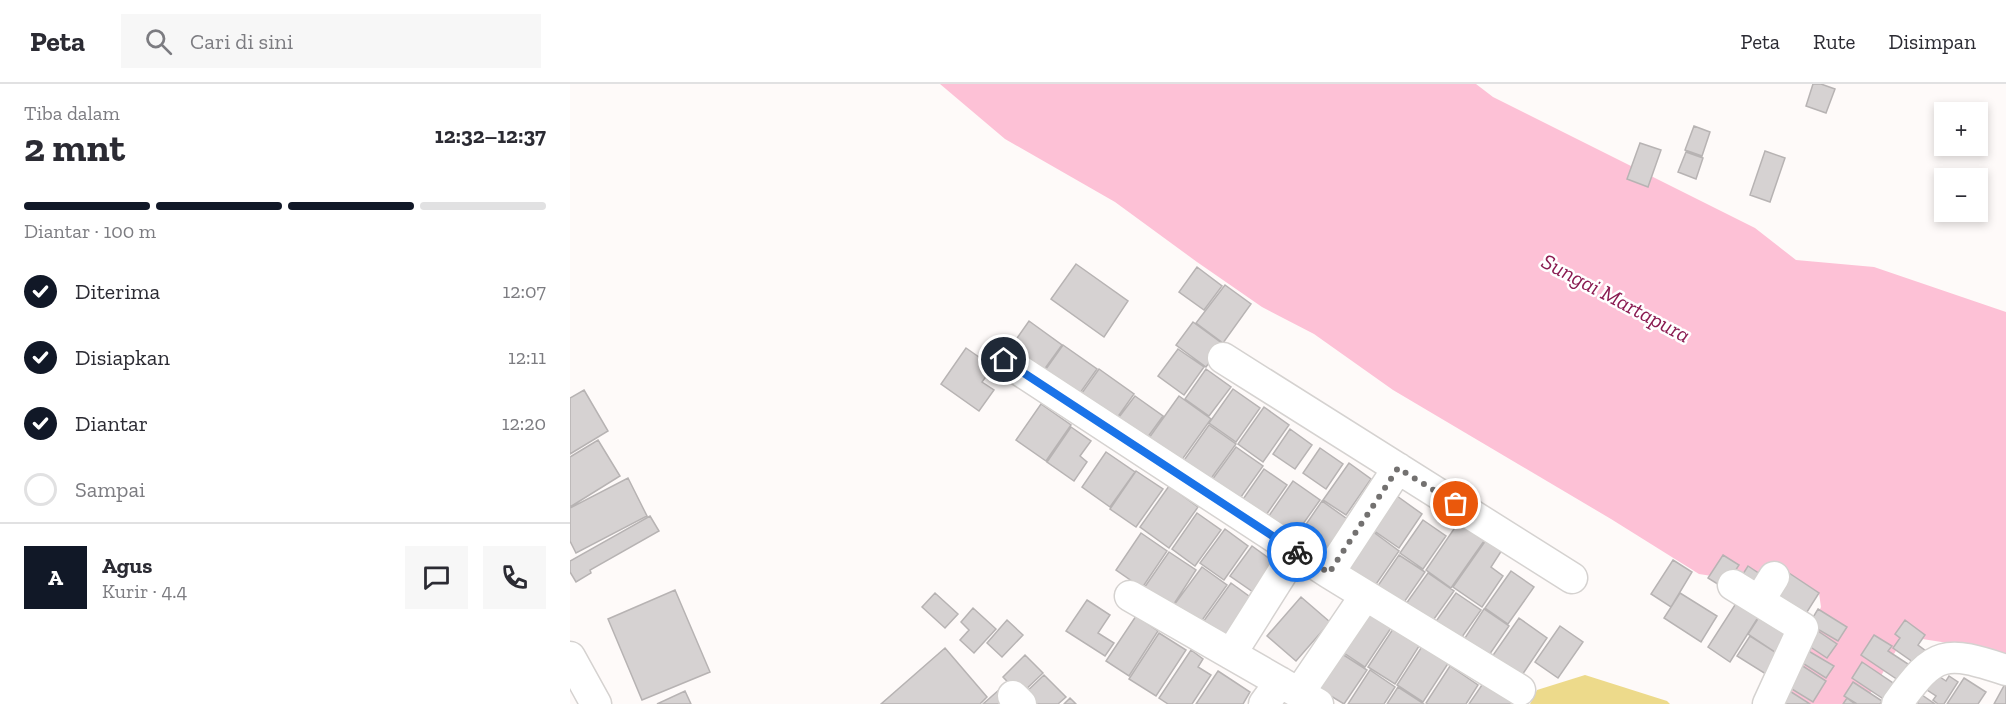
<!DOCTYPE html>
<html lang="id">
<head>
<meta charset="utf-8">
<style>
  :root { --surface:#fff; --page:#f7f7f7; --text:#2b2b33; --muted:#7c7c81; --line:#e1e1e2; --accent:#111827 }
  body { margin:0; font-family:"Zilla Slab",serif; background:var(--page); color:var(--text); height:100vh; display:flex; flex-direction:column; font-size:22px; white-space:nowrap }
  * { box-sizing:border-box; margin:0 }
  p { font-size:20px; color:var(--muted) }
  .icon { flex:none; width:33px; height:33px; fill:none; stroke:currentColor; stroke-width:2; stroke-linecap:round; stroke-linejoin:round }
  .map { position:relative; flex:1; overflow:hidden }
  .side { display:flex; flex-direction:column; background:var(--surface); width:570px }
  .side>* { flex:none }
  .fabs { position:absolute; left:1364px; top:18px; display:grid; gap:12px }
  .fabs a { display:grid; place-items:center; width:54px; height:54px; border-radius:0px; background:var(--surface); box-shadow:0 3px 9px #0003; font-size:30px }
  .pin { position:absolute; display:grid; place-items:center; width:51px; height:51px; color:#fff; margin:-26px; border:3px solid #fff; border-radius:50%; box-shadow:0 2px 6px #0007 }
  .courier { position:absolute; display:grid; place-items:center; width:60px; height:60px; margin:-30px; border:4px solid #1a73e8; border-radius:50%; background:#fff; color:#222; box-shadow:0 2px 8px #0007 }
  .head em { font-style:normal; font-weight:700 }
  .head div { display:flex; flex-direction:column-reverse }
  .head { display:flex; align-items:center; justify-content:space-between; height:102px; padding:0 24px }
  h1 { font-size:39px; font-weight:700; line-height:45px }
  .bar { display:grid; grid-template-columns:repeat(4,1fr); gap:9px 6px; align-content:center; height:72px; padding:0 24px }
  .bar i { height:8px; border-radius:4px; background:var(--line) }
  .bar .current { background:var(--accent) }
  .bar p { grid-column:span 4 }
  .line { display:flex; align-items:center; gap:15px; padding:0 24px; border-top:2px solid var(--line) }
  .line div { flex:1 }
  .round { display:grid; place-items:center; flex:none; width:63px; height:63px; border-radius:0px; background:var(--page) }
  ol { padding:0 24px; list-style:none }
  li { display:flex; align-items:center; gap:18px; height:66px }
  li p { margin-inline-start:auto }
  li .icon { padding:6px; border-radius:50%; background:var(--accent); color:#fff; stroke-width:4 }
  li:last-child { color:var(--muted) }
  li i { width:33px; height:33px; border:3px solid var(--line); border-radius:50% }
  header { display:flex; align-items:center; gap:36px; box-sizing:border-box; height:84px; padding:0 30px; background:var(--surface); border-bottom:2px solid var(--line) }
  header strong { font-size:28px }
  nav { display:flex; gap:33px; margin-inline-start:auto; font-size:21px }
  .search { width:420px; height:54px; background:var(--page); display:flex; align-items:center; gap:15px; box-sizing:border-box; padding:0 21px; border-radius:0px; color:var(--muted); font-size:22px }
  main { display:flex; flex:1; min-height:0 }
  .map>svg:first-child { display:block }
</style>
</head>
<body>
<header>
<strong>Peta</strong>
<div class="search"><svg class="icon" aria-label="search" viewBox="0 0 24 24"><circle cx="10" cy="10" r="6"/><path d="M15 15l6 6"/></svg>Cari di sini</div>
<nav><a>Peta</a><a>Rute</a><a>Disimpan</a></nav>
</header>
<main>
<section class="side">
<div class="head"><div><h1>2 mnt</h1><p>Tiba dalam</p></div><em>12:32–12:37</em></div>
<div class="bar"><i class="current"></i><i class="current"></i><i class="current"></i><i></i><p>Diantar · 100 m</p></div>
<ol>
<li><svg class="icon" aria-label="check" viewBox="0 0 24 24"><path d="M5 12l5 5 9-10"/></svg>Diterima<p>12:07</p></li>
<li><svg class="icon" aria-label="check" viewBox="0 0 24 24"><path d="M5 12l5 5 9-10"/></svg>Disiapkan<p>12:11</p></li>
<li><svg class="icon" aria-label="check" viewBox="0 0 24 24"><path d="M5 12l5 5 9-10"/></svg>Diantar<p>12:20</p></li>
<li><i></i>Sampai</li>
</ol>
<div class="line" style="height:108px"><b class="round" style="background:var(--accent);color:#fff">A</b><div><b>Agus</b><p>Kurir · 4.4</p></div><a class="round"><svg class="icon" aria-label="chat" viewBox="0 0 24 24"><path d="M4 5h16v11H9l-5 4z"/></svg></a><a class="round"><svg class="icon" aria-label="phone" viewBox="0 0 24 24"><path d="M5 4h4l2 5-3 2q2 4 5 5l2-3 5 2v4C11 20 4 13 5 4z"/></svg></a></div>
</section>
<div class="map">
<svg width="1436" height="620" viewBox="0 0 1436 620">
  <rect width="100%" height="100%" fill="#fefaf9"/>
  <path fill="#edda8b" d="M 1015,591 L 1097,617 L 1100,620 L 960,620 L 967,606 Z"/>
  <path fill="#fdc1d6" d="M 370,0 L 906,0 L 923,13 L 1185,144 L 1226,176 L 1304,183 L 1436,228 L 1436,576 L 1378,559 L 1346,554 L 1327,565 L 1294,620 L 1209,620 L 1251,523 L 1249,509 L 1129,490 L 1041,435 L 823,306 L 744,250 L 692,223 L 627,178 L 545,118 L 435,55 Z"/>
  <path fill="#d6d2d2" stroke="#b7b3b3" stroke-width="1.5" d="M 1243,0 L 1251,0 L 1265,5 L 1256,29 L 1236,22 Z
    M 1124,42 L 1140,48 L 1132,72 L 1115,66 Z
    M 1070,59 L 1091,66 L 1078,103 L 1057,95 Z
    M 1195,67 L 1215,74 L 1200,118 L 1180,111 Z
    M 1116,68 L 1133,74 L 1126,95 L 1108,88 Z
    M 506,180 L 558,217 L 534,253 L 481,215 Z
    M 627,183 L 652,202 L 634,226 L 609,208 Z
    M 655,201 L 681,220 L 653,259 L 626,239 Z
    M 459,237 L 492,261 L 471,290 L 438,267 Z
    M 623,238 L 653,260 L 636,283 L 606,261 Z
    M 493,261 L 527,285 L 505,316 L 471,292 Z
    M 396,264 L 423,283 L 412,298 L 424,306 L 409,327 L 371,300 Z
    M 608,265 L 634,283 L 614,311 L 588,292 Z
    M 529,285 L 564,310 L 542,341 L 507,316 Z
    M 636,285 L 661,303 L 639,332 L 615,315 Z
    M 663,305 L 690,324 L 666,358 L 639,339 Z
    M 14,306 L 38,347 L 0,370 L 0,314 Z
    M 565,312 L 593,332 L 572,361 L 543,341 Z
    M 609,312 L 641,335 L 606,384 L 574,361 Z
    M 471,320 L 501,341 L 476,377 L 446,356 Z
    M 694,323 L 719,341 L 693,378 L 668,360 Z
    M 639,341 L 666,360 L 637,400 L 610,382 Z
    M 501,343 L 521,357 L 510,372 L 517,378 L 504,397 L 477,378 Z
    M 720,345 L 742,361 L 725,385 L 703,370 Z
    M 28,356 L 50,392 L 0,423 L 0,373 Z
    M 666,363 L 693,382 L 666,420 L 639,400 Z
    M 750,364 L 773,380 L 756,405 L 733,389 Z
    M 536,368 L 565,388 L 540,423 L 512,403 Z
    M 779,379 L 801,395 L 776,431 L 753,416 Z
    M 694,385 L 717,401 L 694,434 L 671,418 Z
    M 566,387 L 593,405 L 566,443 L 540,425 Z
    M 58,394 L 77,432 L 6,469 L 0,457 L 0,424 Z
    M 723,397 L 750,416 L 723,454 L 696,436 Z
    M 599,402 L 628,423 L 599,464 L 570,443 Z
    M 827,412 L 852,430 L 829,464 L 803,446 Z
    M 752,417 L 780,437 L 755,474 L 726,455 Z
    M 627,429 L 651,446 L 625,482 L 602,465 Z
    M 80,432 L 89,447 L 20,486 L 21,489 L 6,498 L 0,488 L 0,477 Z
    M 853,436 L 876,452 L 853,485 L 830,469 Z
    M 888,439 L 914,457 L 881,504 L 856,486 Z
    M 655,445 L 678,462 L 654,496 L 630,479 Z
    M 802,447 L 829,467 L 802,506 L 774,487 Z
    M 571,449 L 597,467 L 572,504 L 546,486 Z
    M 916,456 L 932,466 L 921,483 L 933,492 L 912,523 L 883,503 Z
    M 682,462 L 704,478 L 683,508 L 660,492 Z
    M 599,468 L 626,486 L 602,523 L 574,504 Z
    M 829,471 L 855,488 L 830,524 L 805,506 Z
    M 1153,471 L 1169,481 L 1154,504 L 1138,494 Z
    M 1103,476 L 1122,488 L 1101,523 L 1081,510 Z
    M 1178,482 L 1199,496 L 1168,498 Z
    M 632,483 L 657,501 L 630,539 L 604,521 Z
    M 1213,485 L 1249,509 L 1230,539 L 1194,516 Z
    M 941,487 L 964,503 L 938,540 L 915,524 Z
    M 858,489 L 884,507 L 859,542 L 833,524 Z
    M 661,499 L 687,518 L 659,557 L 633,538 Z
    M 105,506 L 140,588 L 72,616 L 38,535 Z
    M 365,509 L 388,530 L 375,544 L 352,523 Z
    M 886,509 L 911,526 L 887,560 L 862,543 Z
    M 1110,509 L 1147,532 L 1131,558 L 1094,534 Z
    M 1172,510 L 1194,524 L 1160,578 L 1138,563 Z
    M 731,513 L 760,538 L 726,577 L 697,552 Z
    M 517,516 L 540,531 L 528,549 L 544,559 L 535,572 L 496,547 Z
    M 403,524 L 426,545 L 404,569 L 390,556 L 399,546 L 391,538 Z
    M 1195,524 L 1228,544 L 1211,572 L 1178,550 Z
    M 914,525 L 939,542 L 915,577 L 891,560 Z
    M 1248,525 L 1277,543 L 1268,557 L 1239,540 Z
    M 798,526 L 823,541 L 795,583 L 771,567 Z
    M 566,532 L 588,547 L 559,592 L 536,577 Z
    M 949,534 L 977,554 L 948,597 L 919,577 Z
    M 437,536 L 453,551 L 432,573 L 417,559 Z
    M 1335,536 L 1355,551 L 1348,561 L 1360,570 L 1350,583 L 1323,564 L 1330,554 L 1325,550 Z
    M 1239,541 L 1267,560 L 1257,574 L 1230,556 Z
    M 825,542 L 851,559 L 825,600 L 798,583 Z
    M 990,542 L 1013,558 L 988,594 L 965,578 Z
    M 589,549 L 616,566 L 586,612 L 559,595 Z
    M 1304,551 L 1322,562 L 1318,567 L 1338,580 L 1328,596 L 1291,571 Z
    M 1180,552 L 1211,572 L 1199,592 L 1167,572 Z
    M 853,561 L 879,578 L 853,618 L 827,601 Z
    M 1230,562 L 1264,582 L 1256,594 L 1223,573 Z
    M 375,564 L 417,613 L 410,620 L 311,620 Z
    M 621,566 L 633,575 L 628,583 L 641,591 L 622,620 L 598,620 L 589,614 Z
    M 769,568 L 797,586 L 774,620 L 746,603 Z
    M 455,571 L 473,589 L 450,611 L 433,593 Z
    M 1225,577 L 1256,597 L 1243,618 L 1212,599 Z
    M 1292,578 L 1329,603 L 1318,618 L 1282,594 Z
    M 880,582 L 908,601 L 896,620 L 858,620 L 856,619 Z
    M 800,586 L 825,603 L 814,620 L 778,620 Z
    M 648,587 L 680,608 L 673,620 L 626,620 Z
    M 1364,589 L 1376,597 L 1379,592 L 1388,598 L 1374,620 L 1368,620 L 1363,616 L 1366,612 L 1354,604 Z
    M 474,591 L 496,613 L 488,620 L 456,620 L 450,614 Z
    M 1394,594 L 1416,608 L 1408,620 L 1377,620 Z
    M 914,598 L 948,620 L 899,620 Z
    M 1283,598 L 1312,617 L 1310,620 L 1287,620 L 1274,612 Z
    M 1436,598 L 1436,620 L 1424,620 Z
    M 828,603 L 854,620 L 817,620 Z
    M 1215,604 L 1240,620 L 1205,620 Z
    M 430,605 L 442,620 L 413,620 Z
    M 115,607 L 121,620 L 87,620 Z
    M 1352,611 L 1365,620 L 1347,620 Z
    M 500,614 L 506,620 L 494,620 Z
    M 1277,614 L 1285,620 L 1273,620 Z"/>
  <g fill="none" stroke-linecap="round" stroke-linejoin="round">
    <g stroke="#d5d2d0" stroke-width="33">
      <path id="minor" d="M 653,274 L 1002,494
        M 434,276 L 759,489 L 950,606
        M 759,489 L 828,384
        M 1163,501 L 1233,544 L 1198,620
        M 560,512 L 748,620
        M 1189,517 L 1204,493
        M 661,570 L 726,467
        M 0,573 L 26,620
        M 729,609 L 795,512
        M 443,612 L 451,620
        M 694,620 L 710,598
        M 1327,620 C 1365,566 1375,566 1436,586"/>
    </g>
    <use href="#minor" stroke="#fff" stroke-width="30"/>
  </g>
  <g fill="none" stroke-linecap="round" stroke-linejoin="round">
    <path stroke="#737170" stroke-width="6" stroke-dasharray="0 10.8" d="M 727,468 L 759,489 L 828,384 L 886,420"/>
    <path stroke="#1a73e8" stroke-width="8" d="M 434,276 L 727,468"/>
  </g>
  <g text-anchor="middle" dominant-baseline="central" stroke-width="5" stroke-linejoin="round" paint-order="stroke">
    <g font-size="22" font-style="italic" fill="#8a1b51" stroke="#fff">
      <text transform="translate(1046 214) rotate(28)">Sungai Martapura</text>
    </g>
  </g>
</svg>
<div class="fabs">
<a>+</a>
<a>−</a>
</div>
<div class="pin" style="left:886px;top:420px;background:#ea580c"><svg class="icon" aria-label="bag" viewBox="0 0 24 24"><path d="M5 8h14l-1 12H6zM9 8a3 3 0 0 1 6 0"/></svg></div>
<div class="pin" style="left:434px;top:276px;background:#1f2937"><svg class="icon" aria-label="home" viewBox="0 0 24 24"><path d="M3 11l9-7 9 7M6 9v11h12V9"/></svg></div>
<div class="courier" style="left:727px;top:468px"><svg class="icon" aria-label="bike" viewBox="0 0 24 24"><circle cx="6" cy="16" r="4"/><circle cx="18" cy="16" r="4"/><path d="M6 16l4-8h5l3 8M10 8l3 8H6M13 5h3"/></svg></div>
</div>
</main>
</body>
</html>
